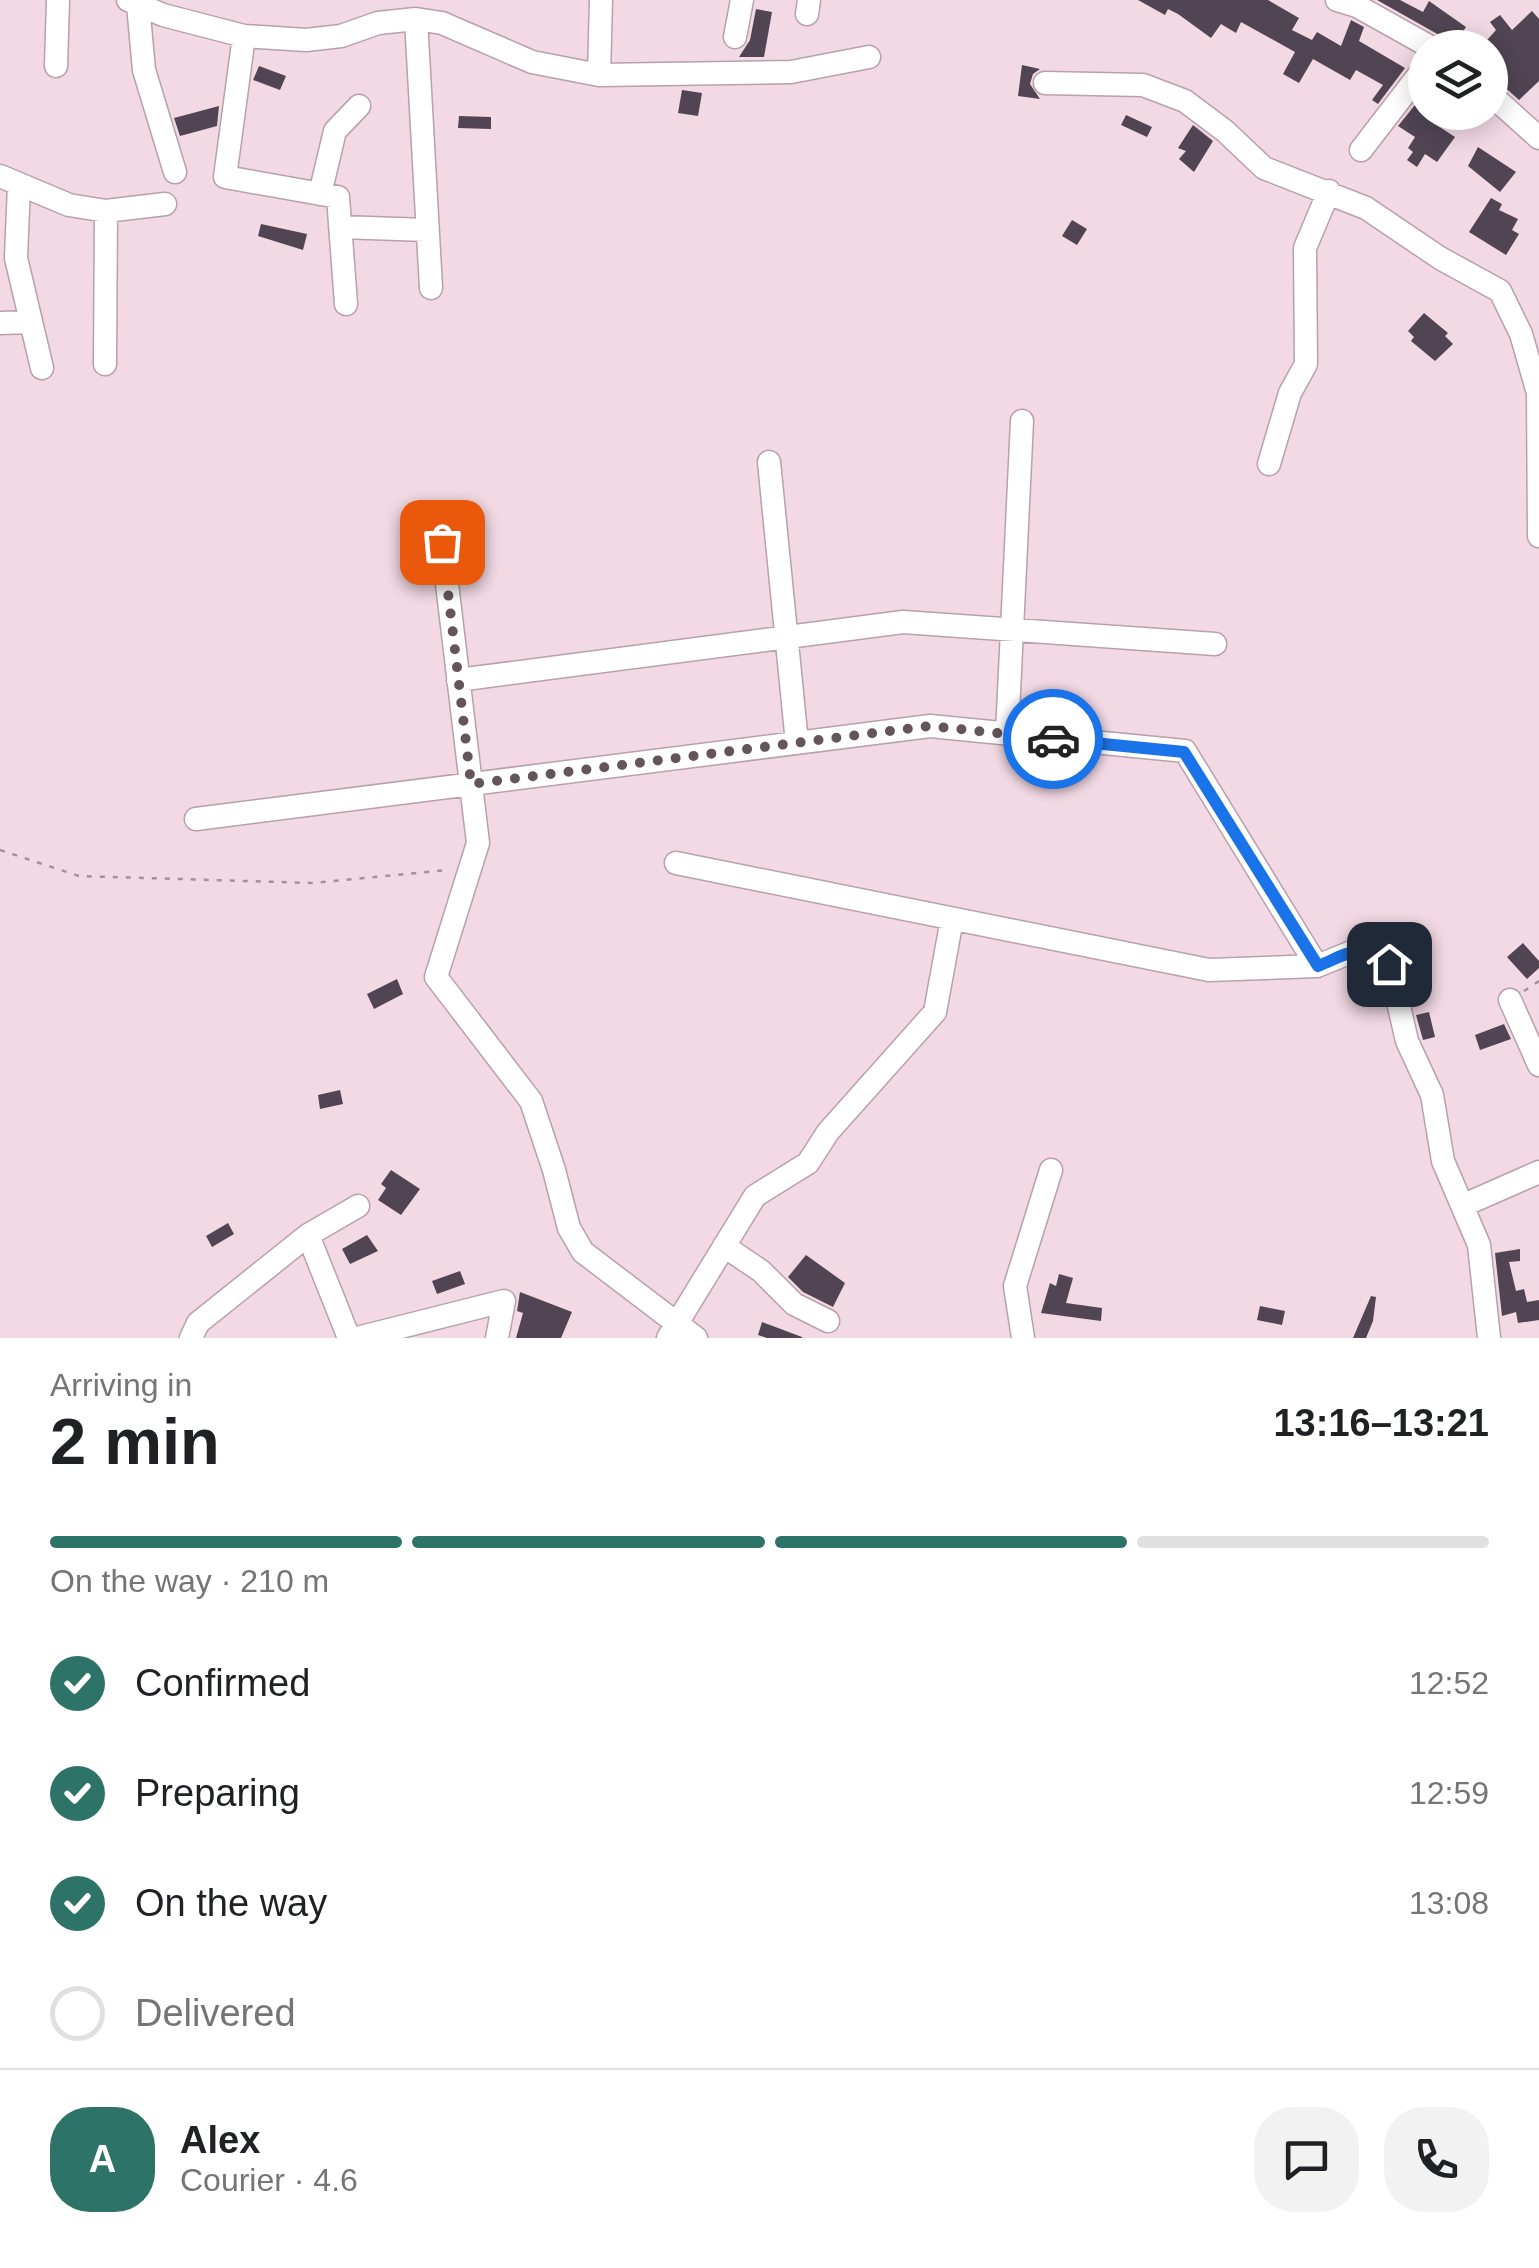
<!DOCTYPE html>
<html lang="en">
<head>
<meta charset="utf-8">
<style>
  :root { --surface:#fff; --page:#f2f2f2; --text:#202124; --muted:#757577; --line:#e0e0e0; --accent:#2d7368 }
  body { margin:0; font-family:Helvetica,sans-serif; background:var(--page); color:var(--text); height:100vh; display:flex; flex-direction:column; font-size:38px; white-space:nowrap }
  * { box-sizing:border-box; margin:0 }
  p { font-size:32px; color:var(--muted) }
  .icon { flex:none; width:55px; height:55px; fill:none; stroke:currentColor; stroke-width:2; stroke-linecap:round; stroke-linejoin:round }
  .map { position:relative; height:1338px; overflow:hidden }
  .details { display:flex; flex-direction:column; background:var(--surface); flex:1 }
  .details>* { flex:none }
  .buttons { position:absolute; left:1408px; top:30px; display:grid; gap:20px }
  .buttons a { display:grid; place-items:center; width:100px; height:100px; border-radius:50%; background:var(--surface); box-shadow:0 5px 25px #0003; font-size:50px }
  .pin { position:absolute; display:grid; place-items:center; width:85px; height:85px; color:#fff; margin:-42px; border-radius:20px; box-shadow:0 5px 15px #0006 }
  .courier { position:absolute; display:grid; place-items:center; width:100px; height:100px; margin:-50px; border:8px solid #1a73e8; border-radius:50%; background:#fff; color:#222; box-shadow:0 2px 12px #0007 }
  .overview em { font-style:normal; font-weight:600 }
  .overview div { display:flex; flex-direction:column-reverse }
  .overview { display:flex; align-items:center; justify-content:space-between; height:170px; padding:0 50px }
  h1 { font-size:65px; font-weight:600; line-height:75px }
  .bar { display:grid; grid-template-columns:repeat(4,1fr); gap:15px 10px; align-content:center; height:120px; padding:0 50px }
  .bar i { height:12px; border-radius:8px; background:var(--line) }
  .bar .current { background:var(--accent) }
  .bar p { grid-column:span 4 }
  .line { display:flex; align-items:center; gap:25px; padding:0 50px; border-top:2px solid var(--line) }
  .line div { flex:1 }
  .round { display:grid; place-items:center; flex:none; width:105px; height:105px; border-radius:40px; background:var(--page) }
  ol { padding:0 50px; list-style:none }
  li { display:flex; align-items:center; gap:30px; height:110px }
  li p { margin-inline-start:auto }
  li .icon { padding:10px; border-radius:50%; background:var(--accent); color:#fff; stroke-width:4 }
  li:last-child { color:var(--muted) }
  li i { width:55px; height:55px; border:5px solid var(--line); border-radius:50% }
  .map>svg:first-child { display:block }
</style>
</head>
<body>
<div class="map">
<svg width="1539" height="1338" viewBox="0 0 1539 1338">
  <rect width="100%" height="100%" fill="#f2d9e3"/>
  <path fill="#514554" d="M 1138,0 L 1268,0 L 1299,18 L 1292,30 L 1312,40 L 1317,32 L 1341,46 L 1351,20 L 1364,27 L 1359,41 L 1405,68 L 1378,104 L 1372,100 L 1383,85 L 1356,70 L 1350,80 L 1313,59 L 1299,83 L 1283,74 L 1295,52 L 1241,22 L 1236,33 L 1221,24 L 1211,38 L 1178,14 L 1168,9 L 1165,15 Z
    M 1377,0 L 1400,0 L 1423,12 L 1429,1 L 1466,27 L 1455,44 Z
    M 756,9 L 772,12 L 764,57 L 739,57 L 750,40 Z
    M 1532,11 L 1539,19 L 1539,81 L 1519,100 L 1499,82 L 1490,79 L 1490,48 L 1480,48 L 1496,30 L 1490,22 L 1500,15 L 1512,30 Z
    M 1022,65 L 1040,69 L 1033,74 L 1030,84 L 1040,99 L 1018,96 Z
    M 259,66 L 286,76 L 280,90 L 253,80 Z
    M 682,90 L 702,93 L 698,116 L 678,113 Z
    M 1415,105 L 1425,112 L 1444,112 L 1435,124 L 1455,137 L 1437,162 L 1425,154 L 1417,167 L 1407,160 L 1413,152 L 1408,148 L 1415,137 L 1398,126 Z
    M 219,106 L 217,126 L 180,136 L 174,118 Z
    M 1126,115 L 1152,127 L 1147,137 L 1121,125 Z
    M 459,116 L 491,117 L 491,129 L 458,128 Z
    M 1193,125 L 1213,141 L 1194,172 L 1179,159 L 1186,151 L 1178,148 Z
    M 1478,147 L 1516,172 L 1500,192 L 1468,166 Z
    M 1491,198 L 1502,204 L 1499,210 L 1518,219 L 1512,230 L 1519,234 L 1506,255 L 1469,232 Z
    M 1072,220 L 1087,229 L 1077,245 L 1062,236 Z
    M 261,224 L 307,234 L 303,250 L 258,236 Z
    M 1424,313 L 1448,333 L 1445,336 L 1453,344 L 1435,361 L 1411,341 L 1414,337 L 1408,331 Z
    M 1523,943 L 1539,961 L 1539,968 L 1527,979 L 1507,957 Z
    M 397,979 L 403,994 L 374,1009 L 367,994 Z
    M 1429,1012 L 1435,1037 L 1423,1040 L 1416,1015 Z
    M 1504,1024 L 1511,1039 L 1480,1050 L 1475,1035 Z
    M 340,1090 L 343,1104 L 320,1109 L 318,1095 Z
    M 391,1170 L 420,1189 L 401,1215 L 378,1200 L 386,1188 L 381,1184 Z
    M 228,1223 L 234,1234 L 212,1247 L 206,1236 Z
    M 367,1235 L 378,1251 L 350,1264 L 342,1249 Z
    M 1520,1249 L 1520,1261 L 1509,1262 L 1516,1291 L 1524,1289 L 1527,1302 L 1539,1300 L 1539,1320 L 1518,1323 L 1516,1312 L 1502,1316 L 1495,1253 Z
    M 806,1255 L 845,1283 L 833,1307 L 803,1292 L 788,1277 Z
    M 460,1271 L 465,1284 L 437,1294 L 432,1281 Z
    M 1059,1274 L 1073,1278 L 1066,1303 L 1102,1308 L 1101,1321 L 1041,1313 L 1050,1283 L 1056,1286 Z
    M 520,1292 L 572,1312 L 561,1338 L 516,1338 L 523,1313 L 517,1311 Z
    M 1371,1296 L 1376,1297 L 1373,1321 L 1366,1338 L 1353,1338 Z
    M 1260,1306 L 1285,1311 L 1282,1325 L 1257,1320 Z
    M 762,1322 L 802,1337 L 802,1338 L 767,1338 L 758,1335 Z"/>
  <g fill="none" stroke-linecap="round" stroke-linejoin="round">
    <g stroke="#b8a1aa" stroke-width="25">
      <path id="minor" d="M 128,0 L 163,15 L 244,36 L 306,40 L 341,36 L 378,23 L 416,19 L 442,23 L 532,62 L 599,75 L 791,72 L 869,57
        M 1337,0 L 1357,6 L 1432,48
        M 138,5 L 144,70 L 175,172
        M 807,14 L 809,0
        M 416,19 L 431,288
        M 244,36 L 225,177 L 338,197 L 346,304
        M 735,37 L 742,0
        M 56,66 L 58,0
        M 599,75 L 601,0
        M 1045,83 L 1143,85 L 1185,101 L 1225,131 L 1264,168 L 1366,208 L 1440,258 L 1500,291 L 1521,334 L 1538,393 L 1539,536
        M 1490,94 L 1539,138
        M 1361,150 L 1425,67
        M 0,176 L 69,205 L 106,211 L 165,204
        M 19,185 L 16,258 L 42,368
        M 320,194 L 335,131 L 359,106
        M 340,227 L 427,230
        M 0,323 L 31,322
        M 105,364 L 106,211
        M 769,462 L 797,743
        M 1269,464 L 1290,393 L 1306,364 L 1305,248 L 1329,191
        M 442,542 L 478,843 L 436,977 L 531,1101 L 554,1170 L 569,1228 L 583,1252 L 696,1338
        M 458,680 L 903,622 L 1215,644
        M 1007,734 L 1022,421
        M 196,819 L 930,726 L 1185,751 L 1317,966
        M 676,863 L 1209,970 L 1317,966 L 1359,949 L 1375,952 L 1389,963 L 1407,1041 L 1432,1095 L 1443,1161 L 1479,1245 L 1489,1338
        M 1510,1000 L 1539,1065
        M 1464,1205 L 1539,1172
        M 308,1235 L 349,1338
        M 724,1246 L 761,1271 L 794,1304 L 828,1321
        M 191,1338 L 198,1323 L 308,1235 L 358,1206
        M 357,1338 L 504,1301 L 497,1338
        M 668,1338 L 755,1196 L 808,1163 L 828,1132 L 935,1012 L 952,919
        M 1023,1338 L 1015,1286 L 1051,1170"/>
    </g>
    <path stroke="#a39098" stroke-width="2.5" stroke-dasharray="5 8" stroke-linecap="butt" d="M 0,850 L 79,876 L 312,883 L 448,870
      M 1524,991 L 1539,981"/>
    <use href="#minor" stroke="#fff" stroke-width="22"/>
  </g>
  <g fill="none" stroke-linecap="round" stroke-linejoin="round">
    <path stroke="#63555b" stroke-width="10" stroke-dasharray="0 18" d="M 442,542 L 471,784 L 930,726 L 1053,739"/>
    <path stroke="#1a73e8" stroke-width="12" d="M 1053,739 L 1184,752 L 1318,966 C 1348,954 1360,941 1389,964"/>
  </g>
</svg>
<div class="buttons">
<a><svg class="icon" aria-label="layers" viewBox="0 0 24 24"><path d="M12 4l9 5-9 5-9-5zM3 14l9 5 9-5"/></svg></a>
</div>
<div class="pin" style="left:442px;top:542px;background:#ea580c"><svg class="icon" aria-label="bag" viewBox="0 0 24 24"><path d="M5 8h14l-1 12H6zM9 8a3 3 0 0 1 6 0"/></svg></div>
<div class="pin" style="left:1389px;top:964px;background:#1f2937"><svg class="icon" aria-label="home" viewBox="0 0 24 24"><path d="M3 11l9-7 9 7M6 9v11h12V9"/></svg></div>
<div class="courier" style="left:1053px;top:739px"><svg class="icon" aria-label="car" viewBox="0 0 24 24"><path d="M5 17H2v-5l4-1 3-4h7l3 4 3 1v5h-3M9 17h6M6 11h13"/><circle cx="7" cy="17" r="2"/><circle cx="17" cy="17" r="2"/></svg></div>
</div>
<section class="details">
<div class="overview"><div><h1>2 min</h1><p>Arriving in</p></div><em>13:16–13:21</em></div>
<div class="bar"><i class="current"></i><i class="current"></i><i class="current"></i><i></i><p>On the way · 210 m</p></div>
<ol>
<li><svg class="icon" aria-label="check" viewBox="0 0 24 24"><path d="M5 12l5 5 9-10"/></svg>Confirmed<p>12:52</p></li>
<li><svg class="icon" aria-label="check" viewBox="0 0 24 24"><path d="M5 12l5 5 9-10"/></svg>Preparing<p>12:59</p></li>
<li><svg class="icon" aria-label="check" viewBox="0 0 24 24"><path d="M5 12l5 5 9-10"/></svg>On the way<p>13:08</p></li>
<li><i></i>Delivered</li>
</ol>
<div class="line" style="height:180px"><b class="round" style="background:var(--accent);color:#fff">A</b><div><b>Alex</b><p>Courier · 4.6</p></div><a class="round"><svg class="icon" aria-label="chat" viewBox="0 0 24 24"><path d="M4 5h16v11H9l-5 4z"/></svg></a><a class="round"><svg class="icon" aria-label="phone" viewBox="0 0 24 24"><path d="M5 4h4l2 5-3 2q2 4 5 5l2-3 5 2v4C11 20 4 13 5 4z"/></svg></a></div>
</section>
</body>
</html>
